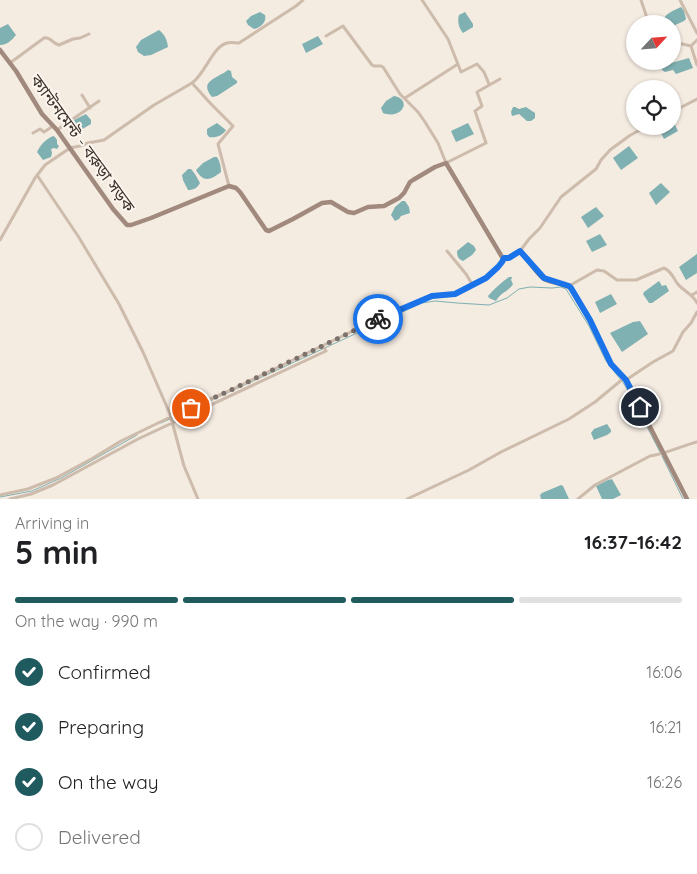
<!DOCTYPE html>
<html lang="en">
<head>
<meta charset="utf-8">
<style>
  :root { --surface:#fff; --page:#f6f6f6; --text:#202124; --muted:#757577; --line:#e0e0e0; --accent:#1f5a5e }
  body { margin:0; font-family:Quicksand,"Noto Sans Bengali",sans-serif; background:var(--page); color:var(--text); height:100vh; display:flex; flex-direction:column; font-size:19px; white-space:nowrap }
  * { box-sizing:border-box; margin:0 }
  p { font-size:16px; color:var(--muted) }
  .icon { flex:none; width:28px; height:28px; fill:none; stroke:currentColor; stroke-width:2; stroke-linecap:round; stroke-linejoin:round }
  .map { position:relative; height:499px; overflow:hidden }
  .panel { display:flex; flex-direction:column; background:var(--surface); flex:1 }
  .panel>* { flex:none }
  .needle { width:32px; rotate:64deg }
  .buttons { position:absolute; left:626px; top:15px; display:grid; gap:10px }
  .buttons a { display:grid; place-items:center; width:55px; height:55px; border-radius:50%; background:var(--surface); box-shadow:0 1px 4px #0004; font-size:25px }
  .pin { position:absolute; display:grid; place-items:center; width:42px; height:42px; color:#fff; margin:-21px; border:2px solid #fff; border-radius:50%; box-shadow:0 1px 5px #0007 }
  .courier { position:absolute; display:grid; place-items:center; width:50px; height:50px; margin:-25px; border:4px solid #1a73e8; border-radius:50%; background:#fff; color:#222; box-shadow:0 1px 6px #0007 }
  .summary em { font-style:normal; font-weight:700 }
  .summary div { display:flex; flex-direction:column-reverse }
  .summary { display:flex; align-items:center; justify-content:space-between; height:85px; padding:0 15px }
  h1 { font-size:32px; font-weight:700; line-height:38px }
  .bar { display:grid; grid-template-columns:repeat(4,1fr); gap:8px 5px; align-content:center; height:60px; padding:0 15px }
  .bar i { height:6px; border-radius:4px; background:var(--line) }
  .bar .current { background:var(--accent) }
  .bar p { grid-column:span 4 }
  ol { padding:0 15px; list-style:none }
  li { display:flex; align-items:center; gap:15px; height:55px }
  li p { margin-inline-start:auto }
  li .icon { padding:5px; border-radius:50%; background:var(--accent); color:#fff; stroke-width:4 }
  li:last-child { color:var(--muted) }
  li i { width:28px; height:28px; border:2px solid var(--line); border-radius:50% }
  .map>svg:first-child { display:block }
</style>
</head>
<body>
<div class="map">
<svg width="697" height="499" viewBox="0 0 697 499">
  <rect width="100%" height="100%" fill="#f4ebe1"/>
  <path fill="#7fb0b2" d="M 681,7 L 684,11 L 686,19 L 684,21 L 673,26 L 672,24 L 667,24 L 664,18 C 668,12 675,10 681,7 Z
    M 260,12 L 265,15 C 267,22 260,28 254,29 L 248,25 L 246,21 L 251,16 Z
    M 465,12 L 473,24 L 473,27 L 463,33 C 459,28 457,22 459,15 Z
    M 8,24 L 16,35 C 12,40 7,45 0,45 L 0,28 Z
    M 159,30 C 165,35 167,39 168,47 L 151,55 L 144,56 L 138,52 L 136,47 L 141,40 Z
    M 318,36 L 323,44 L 306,53 L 302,44 Z
    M 689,58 L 693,68 L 676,74 L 673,70 L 665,72 L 662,70 L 662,66 L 664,65 Z
    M 228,70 L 231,71 L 232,77 L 237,81 L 237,83 L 217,96 L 212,97 C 198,81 218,78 228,70 Z
    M 394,96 C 412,99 403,120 383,113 L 381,108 L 386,101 Z
    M 513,107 L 515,107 L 519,109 L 526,107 L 535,113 L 535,118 L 531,121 L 527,121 L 519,114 L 512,116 L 511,112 Z
    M 86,114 L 91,120 L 91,124 L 79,131 L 74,127 L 73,122 L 74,120 Z
    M 673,121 L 678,131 L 664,139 L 659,129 L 663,126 L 672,126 Z
    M 217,123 L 226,130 C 222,136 216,138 209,137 L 207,134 L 207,129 Z
    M 468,123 L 474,134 L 456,142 L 451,131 Z
    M 53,136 L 55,137 L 57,140 L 57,144 L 59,146 L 57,149 L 54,148 L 51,149 L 52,153 L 51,157 L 43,160 L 37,152 C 41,144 45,140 53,136 Z
    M 629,146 L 638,158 L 621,170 L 613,158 Z
    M 214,157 L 217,157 C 220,162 221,166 221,172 C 211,180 203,183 196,170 L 203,163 Z
    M 188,169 L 191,169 L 195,174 L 200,183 C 197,188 194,190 188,190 L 183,180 L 182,175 Z
    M 661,183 L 670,192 L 656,205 L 649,193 Z
    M 402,201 L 405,201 L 409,207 L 410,213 L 401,216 L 399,219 L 395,221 L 391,215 L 395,207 Z
    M 596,207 L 604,216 L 588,228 L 581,217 Z
    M 600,234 L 607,245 L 592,252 L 586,241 Z
    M 468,242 L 474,246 L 476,250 L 472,255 L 463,261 C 458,259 457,256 457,251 Z
    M 697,254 L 697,273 L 686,280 L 679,267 Z
    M 509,277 L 512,277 L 511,280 L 513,284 C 508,292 501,292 496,301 L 489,298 L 488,296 C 494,289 502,282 509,277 Z
    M 659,281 L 662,286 L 666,285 L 669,291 L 652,303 L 649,303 L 643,294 L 644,292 Z
    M 611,294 L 617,304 L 600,313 L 595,302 Z
    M 640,321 L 648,334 L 622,352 L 610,333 L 633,322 Z
    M 607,424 L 611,430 L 611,432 L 607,435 L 594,440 L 591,433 L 594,429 Z
    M 612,479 L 621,495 L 613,499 L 602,499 L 596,486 L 608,480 Z
    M 561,485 L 563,486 L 569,499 L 541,499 L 540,495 L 542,493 Z"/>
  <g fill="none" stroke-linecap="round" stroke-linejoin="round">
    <path stroke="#7fb0b2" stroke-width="1" d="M 161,423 C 248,384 335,343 422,303 L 435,301 L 457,303 L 489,305 L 507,298 L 519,289 L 530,287 L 552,288 L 561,287 L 566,289 L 589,326 L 606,361 L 624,384 L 630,394 L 660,452
      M 662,456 L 683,499
      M 0,497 L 32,491 L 61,478 L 137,435"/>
    <path stroke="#cdbbac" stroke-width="3" d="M 422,0 L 448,39 L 461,72 L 477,64 L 484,72 L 489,84
      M 641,0 L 649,24
      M 680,0 L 697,33
      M 326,36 L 343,26 L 372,65 L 374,66 L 381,66 L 383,67 L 400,94 L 418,112 L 425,122 L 438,143 L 446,163 L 486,143 L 475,111 L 482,106 L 477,92 L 500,79
      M 672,39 L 678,43 L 691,46
      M 697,40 L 691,46 L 697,65
      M 10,63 L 44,38 C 50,36 53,44 59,45 L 73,39 L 80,38 L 89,34
      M 192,83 C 206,73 212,47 227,43 C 231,42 235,43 239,43 L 296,6 L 303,0
      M 82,95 L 90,108
      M 405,98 L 458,64
      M 672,112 L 697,99
      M 57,130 L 99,101
      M 33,133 L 40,129 L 44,132 L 53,126
      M 37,175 L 78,236 L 119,304 L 143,352 L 170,414 L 184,466 L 198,499
      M 0,240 L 35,178 L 45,165 L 70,148 L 80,146 L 88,143 L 104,140 L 154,105 L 192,83 L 211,104 L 233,126 L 218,144 L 229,186
      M 447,251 L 466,274 L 472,284
      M 520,251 L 529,239 L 540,228 L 561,197 L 596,169 L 601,160 L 610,150 L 629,136 L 647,126
      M 569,286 L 597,270 L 604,271 L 617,280 L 636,280 L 664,268 C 671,271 673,277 677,283 C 683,291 693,294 697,303
      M 692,295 L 697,292
      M 626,380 L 653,362 L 673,351 L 683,332 L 691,323 L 697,312
      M 0,495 L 28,489 L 56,478 L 93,458 L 121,441 L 191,407 L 229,391 L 394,311 L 432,296 L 455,294 L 486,278 L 499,267 L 502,263 L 504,258
      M 10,499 L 31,494 L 53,485 L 138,439 L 326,351 L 323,346
      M 407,499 L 469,470 L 501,452 L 569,419 L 595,402 L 624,378
      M 578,499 L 595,485 L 650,456 C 666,454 681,446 697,442"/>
    <path stroke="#a18a7d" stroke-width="4.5" d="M 0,50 L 16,71 L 42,114 L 57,130 L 113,209 L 127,225 L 131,225 L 151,218 L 229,186 L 236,188 L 240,192 L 266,230 L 269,231 L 293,219 L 322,203 L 331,202 L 348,212 L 354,213 L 368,207 L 384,206 L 399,198 L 404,193 L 410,182 L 413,180 L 435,167 L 446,163 L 502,257 L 506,259 L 520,251 C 527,258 537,274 544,279 C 552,283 563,283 571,288 L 590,321 L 611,364 L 626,380 L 687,499"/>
  </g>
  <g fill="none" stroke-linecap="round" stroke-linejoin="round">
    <path stroke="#7c716b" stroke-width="5" stroke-dasharray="0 9" d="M 191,408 L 229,391 L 378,319"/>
    <path stroke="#1a73e8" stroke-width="6" d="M 378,319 L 432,296 L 455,294 L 486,278 L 498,267 L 502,262 L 504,258 L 509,258 L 520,251 L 544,278 L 569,286 L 571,288 L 590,320 L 611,364 L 626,380 L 640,407"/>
  </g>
  <g text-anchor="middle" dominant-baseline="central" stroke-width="4" stroke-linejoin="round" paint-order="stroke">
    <g font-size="16" fill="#3b302b" stroke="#fbf5ee">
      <text transform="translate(83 143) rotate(54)">ক্যান্টনমেন্ট - বরুড়া সড়ক</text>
    </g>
  </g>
</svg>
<div class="buttons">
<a><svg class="needle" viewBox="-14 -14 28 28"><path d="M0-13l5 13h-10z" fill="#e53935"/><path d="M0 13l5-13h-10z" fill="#757577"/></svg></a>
<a><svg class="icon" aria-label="locate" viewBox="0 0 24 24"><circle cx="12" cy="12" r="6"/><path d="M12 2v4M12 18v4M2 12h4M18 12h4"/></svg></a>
</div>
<div class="pin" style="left:191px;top:408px;background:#ea580c"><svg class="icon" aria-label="bag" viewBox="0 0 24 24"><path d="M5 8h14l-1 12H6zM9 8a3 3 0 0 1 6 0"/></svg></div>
<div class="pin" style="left:640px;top:407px;background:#1f2937"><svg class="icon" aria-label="home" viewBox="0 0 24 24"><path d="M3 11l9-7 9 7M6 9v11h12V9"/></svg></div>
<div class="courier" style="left:378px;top:319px"><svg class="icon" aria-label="bike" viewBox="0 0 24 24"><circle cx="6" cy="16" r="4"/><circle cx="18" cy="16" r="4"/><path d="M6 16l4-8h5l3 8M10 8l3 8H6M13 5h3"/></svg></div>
</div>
<section class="panel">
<div class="summary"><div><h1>5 min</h1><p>Arriving in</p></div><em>16:37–16:42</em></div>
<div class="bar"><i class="current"></i><i class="current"></i><i class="current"></i><i></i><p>On the way · 990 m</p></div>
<ol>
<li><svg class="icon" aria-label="check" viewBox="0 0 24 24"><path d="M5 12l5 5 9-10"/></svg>Confirmed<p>16:06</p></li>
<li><svg class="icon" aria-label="check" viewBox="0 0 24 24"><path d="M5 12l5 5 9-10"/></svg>Preparing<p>16:21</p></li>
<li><svg class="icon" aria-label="check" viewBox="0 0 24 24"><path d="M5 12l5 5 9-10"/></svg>On the way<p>16:26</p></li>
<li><i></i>Delivered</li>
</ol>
</section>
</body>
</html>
